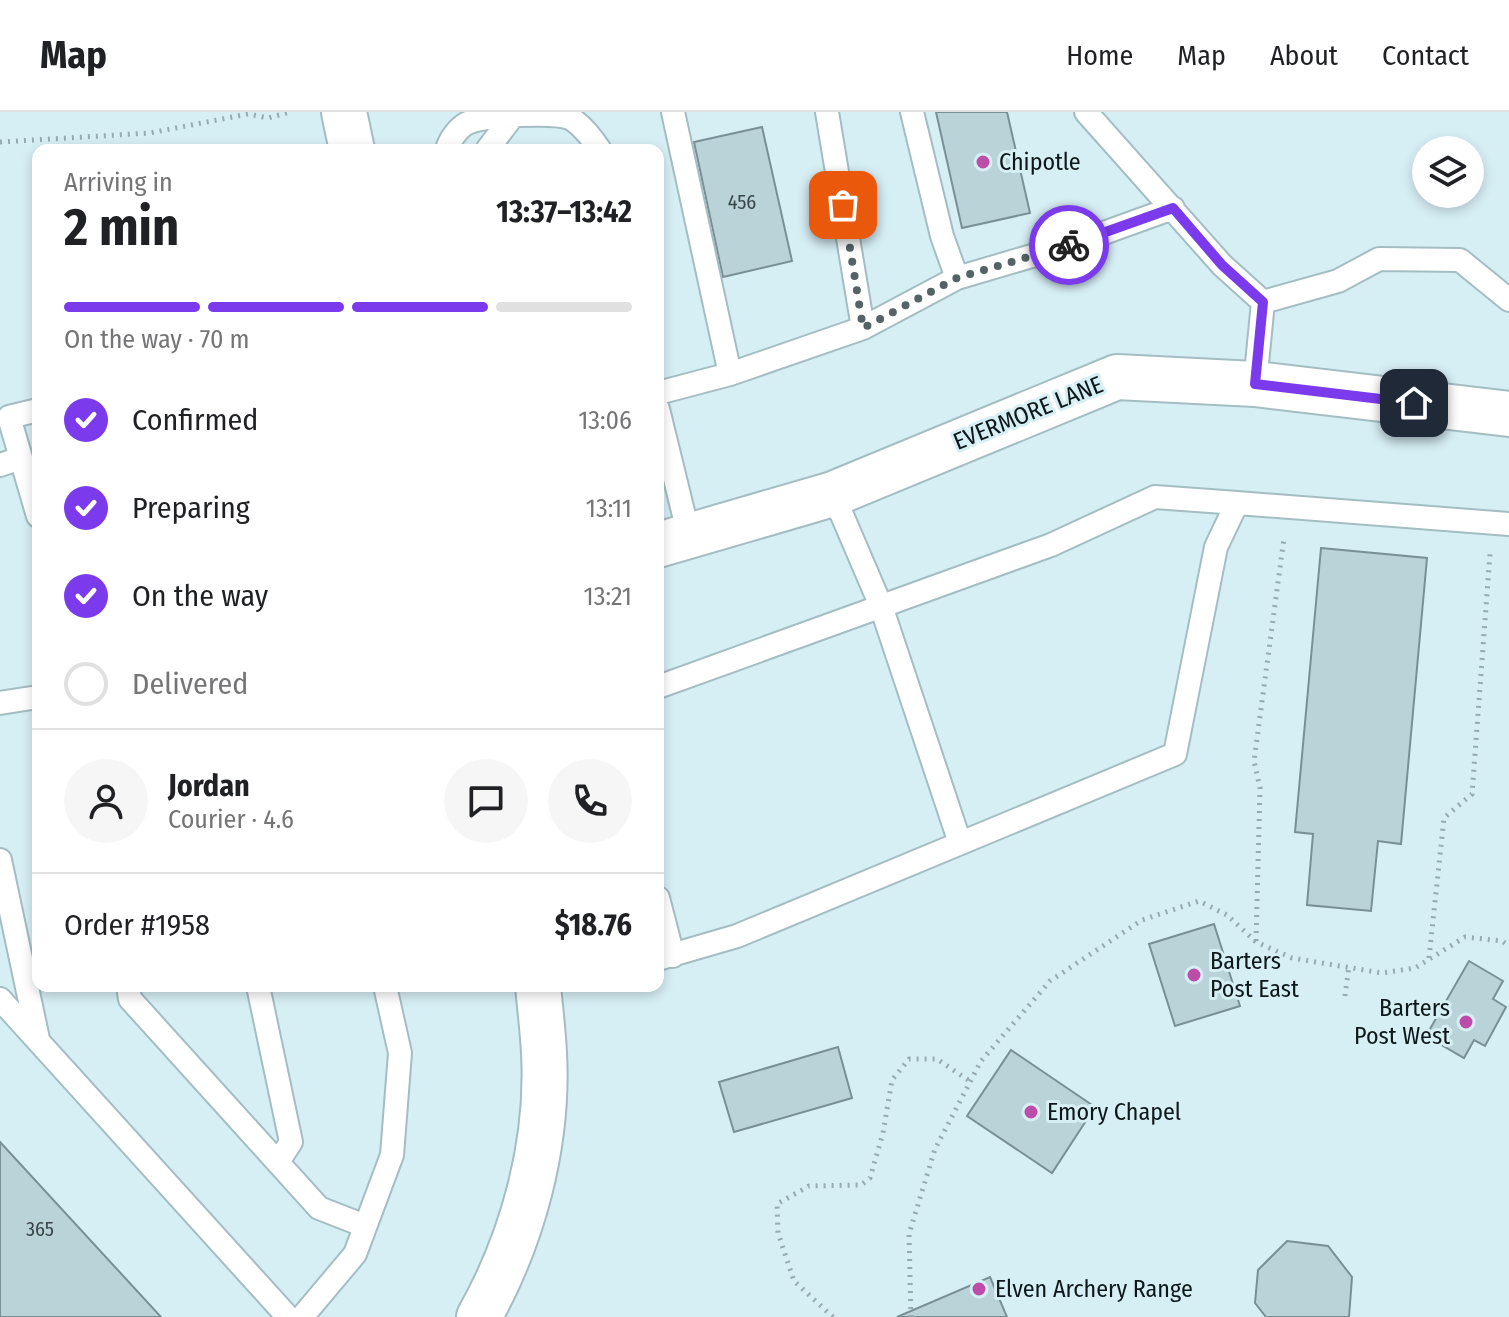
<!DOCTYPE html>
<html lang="en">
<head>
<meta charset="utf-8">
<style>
  :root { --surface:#fff; --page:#f6f6f6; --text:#202124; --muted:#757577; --line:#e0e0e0; --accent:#7c3aed }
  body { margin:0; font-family:"Fira Sans Condensed",sans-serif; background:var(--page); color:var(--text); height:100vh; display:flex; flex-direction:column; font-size:30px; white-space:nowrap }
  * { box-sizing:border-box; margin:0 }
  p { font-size:26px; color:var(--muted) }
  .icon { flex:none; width:44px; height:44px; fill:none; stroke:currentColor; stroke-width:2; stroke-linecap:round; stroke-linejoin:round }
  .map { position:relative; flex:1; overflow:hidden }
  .sheet { position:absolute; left:32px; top:32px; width:632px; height:848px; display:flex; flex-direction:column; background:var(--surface); border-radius:16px; box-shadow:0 4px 12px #0003 }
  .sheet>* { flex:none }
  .controls { position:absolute; left:1412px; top:24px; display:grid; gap:16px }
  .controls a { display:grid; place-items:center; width:72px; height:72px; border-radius:50%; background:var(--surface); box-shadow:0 4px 12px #0003; font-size:40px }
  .pin { position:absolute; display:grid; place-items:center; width:68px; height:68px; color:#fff; margin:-34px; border-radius:16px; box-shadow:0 4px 12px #0006 }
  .courier { position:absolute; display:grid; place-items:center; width:80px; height:80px; margin:-40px; border:6px solid #7c3aed; border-radius:50%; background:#fff; color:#222; box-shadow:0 2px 10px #0007 }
  .headline em { font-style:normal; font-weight:700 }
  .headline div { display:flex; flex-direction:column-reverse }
  .headline { display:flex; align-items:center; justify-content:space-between; height:136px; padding:0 32px }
  h1 { font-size:52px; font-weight:700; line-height:60px }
  .bar { display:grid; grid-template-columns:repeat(4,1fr); gap:12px 8px; align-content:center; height:96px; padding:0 32px }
  .bar i { height:10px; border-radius:6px; background:var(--line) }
  .bar .selected { background:var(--accent) }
  .bar p { grid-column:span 4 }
  .line { display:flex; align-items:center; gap:20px; padding:0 32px; border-top:2px solid var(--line) }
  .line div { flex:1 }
  .round { display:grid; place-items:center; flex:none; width:84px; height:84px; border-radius:42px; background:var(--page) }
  ol { padding:0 32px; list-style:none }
  li { display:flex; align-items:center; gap:24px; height:88px }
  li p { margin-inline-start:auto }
  li .icon { padding:8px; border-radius:50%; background:var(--accent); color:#fff; stroke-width:4 }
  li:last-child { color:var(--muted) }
  li i { width:44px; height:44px; border:4px solid var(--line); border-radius:50% }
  header { display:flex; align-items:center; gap:48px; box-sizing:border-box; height:112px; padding:0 40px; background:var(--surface); border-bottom:2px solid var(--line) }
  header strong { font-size:38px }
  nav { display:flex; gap:44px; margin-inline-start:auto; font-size:28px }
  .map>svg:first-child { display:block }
</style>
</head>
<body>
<header>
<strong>Map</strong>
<nav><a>Home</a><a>Map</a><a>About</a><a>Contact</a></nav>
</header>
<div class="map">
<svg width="1509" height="1205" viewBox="0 0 1509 1205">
  <rect width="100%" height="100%" fill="#d6eff5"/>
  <path fill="#bad3d9" stroke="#789095" stroke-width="2" d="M 936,0 L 1007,0 L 1030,101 L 962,116 Z
    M 762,15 L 792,149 L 723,165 L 694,30 Z
    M 1321,436 L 1427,446 L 1401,732 L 1378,729 L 1371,799 L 1307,793 L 1313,722 L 1295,720 Z
    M 1214,812 L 1240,894 L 1175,914 L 1149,832 Z
    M 1469,849 L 1503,869 L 1493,887 L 1506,895 L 1485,934 L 1474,928 L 1464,946 L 1426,924 Z
    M 838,935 L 852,986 L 734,1020 L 719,970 Z
    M 1011,938 L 1095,995 L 1052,1061 L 967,1004 Z
    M 0,1030 L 161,1205 L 0,1205 Z
    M 1287,1129 L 1328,1134 L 1352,1165 L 1349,1205 L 1266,1205 L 1255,1191 L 1258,1158 Z
    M 990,1165 L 1007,1205 L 897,1205 Z"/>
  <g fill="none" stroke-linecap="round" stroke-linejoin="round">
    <g stroke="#a4bdc3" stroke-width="26">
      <path id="service" d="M 673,0 L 730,262
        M 827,0 L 863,216
        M 912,0 L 942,124 L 957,166
        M 1086,0 L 1222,153 L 1263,190 L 1255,272
        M 447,38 C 449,28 460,13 470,10 C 487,3 554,0 570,6 C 582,13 592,26 600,38
        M 487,38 L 515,1
        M 1263,190 L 1338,169 L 1379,147 L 1460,148 L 1509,188
        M 658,281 L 730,262 L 863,216 L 957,166 L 1076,131 L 1173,96
        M 658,297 L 689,424
        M 38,298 L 9,305 L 38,404
        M 0,353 L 21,346
        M 833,382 L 881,494 L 960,731
        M 658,575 L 1051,433 L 1155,385 L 1237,391
        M 0,591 L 38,585
        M 0,748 L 38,927
        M 658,786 L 673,844
        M 658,847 L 737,824 L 1175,642 L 1216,435 L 1237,391 L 1509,412
        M 128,874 L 130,887 L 319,1096 L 365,1114
        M 258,874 L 291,1030 L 278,1050
        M 0,887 L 288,1205
        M 302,1205 L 355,1142 L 392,1043 L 400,941 L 385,874"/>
    </g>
    <g stroke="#a4bdc3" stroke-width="48">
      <path id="minor" d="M 344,0 L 352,38
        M 658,433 L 833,382 L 1117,265 L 1255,272 L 1509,302
        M 479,1205 C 523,1127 549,1031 544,941 C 543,919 540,896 538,874"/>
    </g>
    <path stroke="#96aaaf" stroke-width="5" stroke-dasharray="2 6" stroke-linecap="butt" d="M 0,30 L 150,21 L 248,2 L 268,6 L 290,0
      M 1256,829 L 1260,676 L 1254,649 L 1284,426
      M 1429,846 L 1444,706 L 1472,682 L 1490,442
      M 1345,884 L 1349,854
      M 833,1205 L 794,1169 L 778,1121 L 777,1092 L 809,1074 L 861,1073 L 870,1066 L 883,1021 L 892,968 L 909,947 L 937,947 L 971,970
      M 911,1205 L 909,1122 L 935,1037 L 981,949 L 1050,869 L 1142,808 L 1199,789 L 1227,803 L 1256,830 L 1292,846 L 1382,861 L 1415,856 L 1465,825 L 1502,829 L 1509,834"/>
    <use href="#service" stroke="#fff" stroke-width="22"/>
    <use href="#minor" stroke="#fff" stroke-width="44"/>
  </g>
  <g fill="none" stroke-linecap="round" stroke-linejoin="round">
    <path stroke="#546366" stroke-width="8" stroke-dasharray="0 14.4" d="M 843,93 L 863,216 L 957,166 L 1069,133"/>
    <path stroke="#7c3aed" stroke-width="10" d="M 1069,133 L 1173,96 L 1222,153 L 1263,190 L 1255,272 L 1414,291"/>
  </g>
  <g fill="#bd4daa" stroke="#d6eff5" stroke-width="3">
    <circle cx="983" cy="50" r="8"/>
    <circle cx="1194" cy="863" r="8"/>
    <circle cx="1466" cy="910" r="8"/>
    <circle cx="1031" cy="1000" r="8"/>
    <circle cx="979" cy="1177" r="8"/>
  </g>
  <g text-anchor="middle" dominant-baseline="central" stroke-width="6" stroke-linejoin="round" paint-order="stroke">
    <g font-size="20" fill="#394649">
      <text x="742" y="90">456</text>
      <text x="40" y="1117">365</text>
    </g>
    <g font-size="24" fill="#0e1719" stroke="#d6eff5" text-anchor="start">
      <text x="999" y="50">Chipotle</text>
      <text x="1210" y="849">Barters<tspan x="1210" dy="28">Post East</tspan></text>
      <text x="1450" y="896" text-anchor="end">Barters<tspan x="1450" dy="28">Post West</tspan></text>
      <text x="1047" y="1000">Emory Chapel</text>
      <text x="995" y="1177">Elven Archery Range</text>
    </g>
    <g font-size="24" fill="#0e1719" stroke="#d6eff5">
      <text transform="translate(1028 301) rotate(-22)">EVERMORE LANE</text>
    </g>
  </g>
</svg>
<div class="controls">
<a><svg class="icon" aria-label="layers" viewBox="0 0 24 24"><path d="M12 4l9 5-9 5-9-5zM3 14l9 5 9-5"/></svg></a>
</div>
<div class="pin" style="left:843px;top:93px;background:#ea580c"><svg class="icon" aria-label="bag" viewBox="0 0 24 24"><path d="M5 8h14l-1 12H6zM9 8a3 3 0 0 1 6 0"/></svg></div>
<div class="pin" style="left:1414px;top:291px;background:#1f2937"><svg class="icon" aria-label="home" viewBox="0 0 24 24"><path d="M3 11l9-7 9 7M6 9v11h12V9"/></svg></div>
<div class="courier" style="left:1069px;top:133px"><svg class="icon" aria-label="bike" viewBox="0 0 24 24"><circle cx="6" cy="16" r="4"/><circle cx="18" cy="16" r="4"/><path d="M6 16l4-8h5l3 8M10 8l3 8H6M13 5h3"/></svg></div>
<section class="sheet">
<div class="headline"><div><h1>2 min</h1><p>Arriving in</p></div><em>13:37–13:42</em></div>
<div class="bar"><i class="selected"></i><i class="selected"></i><i class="selected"></i><i></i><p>On the way · 70 m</p></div>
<ol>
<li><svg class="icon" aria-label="check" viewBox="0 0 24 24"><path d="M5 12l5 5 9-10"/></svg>Confirmed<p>13:06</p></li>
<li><svg class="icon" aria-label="check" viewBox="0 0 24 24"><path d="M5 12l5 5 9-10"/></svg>Preparing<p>13:11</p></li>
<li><svg class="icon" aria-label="check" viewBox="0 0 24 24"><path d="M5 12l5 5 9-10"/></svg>On the way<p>13:21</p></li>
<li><i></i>Delivered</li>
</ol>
<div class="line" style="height:144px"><a class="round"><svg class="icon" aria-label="person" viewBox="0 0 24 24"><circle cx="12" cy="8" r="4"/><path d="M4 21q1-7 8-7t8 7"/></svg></a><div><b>Jordan</b><p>Courier · 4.6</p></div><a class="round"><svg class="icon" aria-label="chat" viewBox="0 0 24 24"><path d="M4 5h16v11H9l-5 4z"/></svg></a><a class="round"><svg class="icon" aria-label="phone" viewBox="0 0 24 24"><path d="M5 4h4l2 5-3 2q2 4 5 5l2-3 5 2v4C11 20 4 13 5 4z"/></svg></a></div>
<div class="line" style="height:104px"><div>Order #1958</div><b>$18.76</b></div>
</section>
</div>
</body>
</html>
